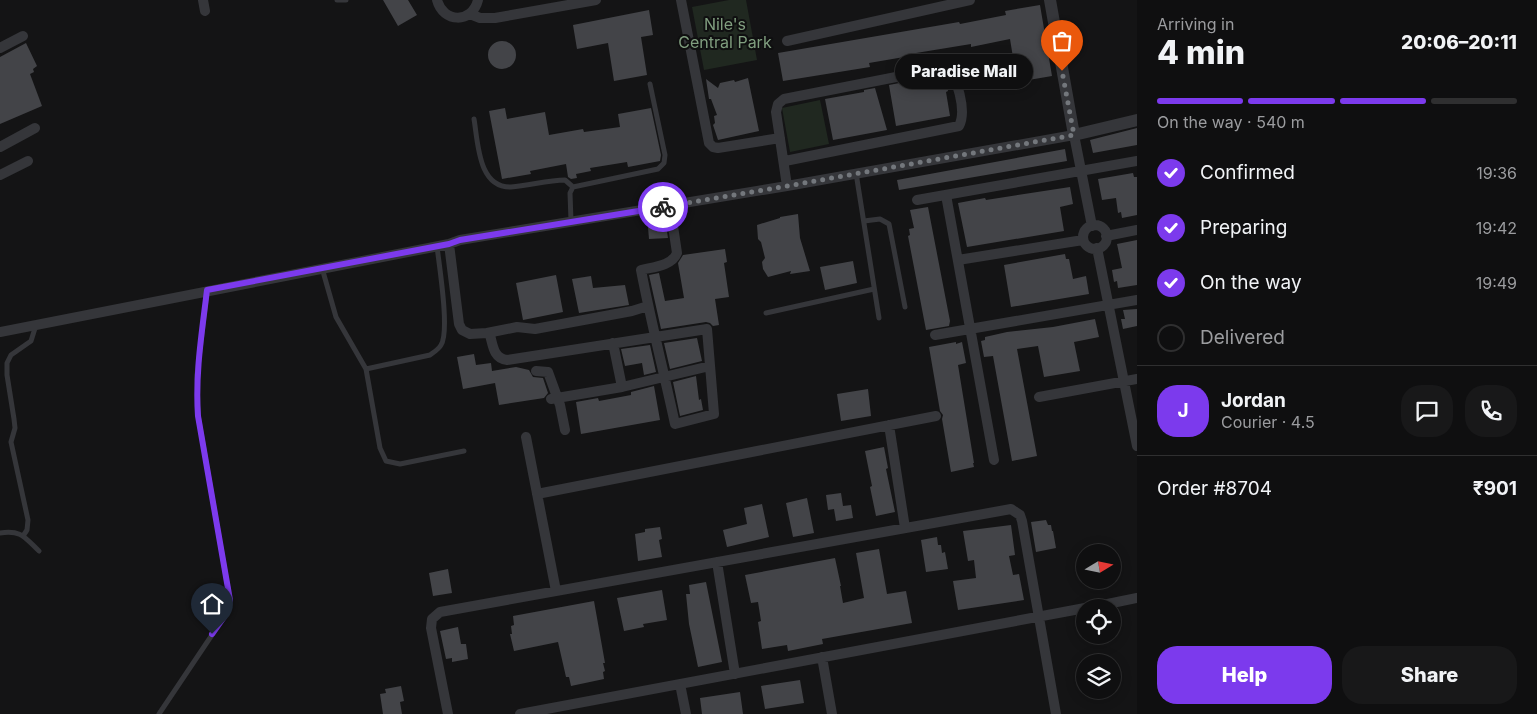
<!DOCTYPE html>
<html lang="en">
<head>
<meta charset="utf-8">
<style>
  :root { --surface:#0f0f10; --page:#181819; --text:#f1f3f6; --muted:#9b9c9f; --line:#2f2f30; --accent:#7c3aed }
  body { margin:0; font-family:Inter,sans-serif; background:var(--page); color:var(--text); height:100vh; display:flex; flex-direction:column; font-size:19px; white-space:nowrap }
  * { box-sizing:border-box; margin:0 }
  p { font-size:16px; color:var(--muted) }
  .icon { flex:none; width:28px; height:28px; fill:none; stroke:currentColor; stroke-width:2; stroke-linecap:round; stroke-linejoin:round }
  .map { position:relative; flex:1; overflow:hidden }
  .details { display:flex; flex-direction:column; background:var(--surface); width:400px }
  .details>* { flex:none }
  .needle { width:32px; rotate:80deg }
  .buttons { position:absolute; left:1076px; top:544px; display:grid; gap:10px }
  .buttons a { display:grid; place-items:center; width:45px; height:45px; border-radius:50%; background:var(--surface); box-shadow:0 2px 12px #0003,0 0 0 1px var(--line); font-size:25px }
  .pin { position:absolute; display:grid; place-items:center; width:42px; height:42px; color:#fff; margin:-51px -21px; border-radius:50% 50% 50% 0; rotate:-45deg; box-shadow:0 0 5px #0007 }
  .pin .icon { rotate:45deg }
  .courier { position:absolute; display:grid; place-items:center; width:50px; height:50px; margin:-25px; border:4px solid #7c3aed; border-radius:50%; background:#fff; color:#222; box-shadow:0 1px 6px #0007 }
  .bubble { position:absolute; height:35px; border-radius:18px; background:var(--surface); box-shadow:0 2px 12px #0003,0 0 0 1px var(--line); font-size:16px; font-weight:800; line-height:35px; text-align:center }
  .summary em { font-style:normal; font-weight:800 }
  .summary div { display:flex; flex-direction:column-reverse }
  .summary { display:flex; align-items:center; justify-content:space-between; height:85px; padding:0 20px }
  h1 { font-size:32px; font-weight:800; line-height:38px }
  .bar { display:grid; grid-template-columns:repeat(4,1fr); gap:8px 5px; align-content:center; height:60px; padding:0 20px }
  .bar i { height:6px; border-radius:4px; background:var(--line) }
  .bar .active { background:var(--accent) }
  .bar p { grid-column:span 4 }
  .line { display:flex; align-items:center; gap:12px; padding:0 20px; border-top:1px solid var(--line) }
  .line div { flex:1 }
  .round { display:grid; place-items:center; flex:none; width:52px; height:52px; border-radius:20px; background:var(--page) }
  ol { padding:0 20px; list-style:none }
  li { display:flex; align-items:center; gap:15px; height:55px }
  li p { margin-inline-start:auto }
  li .icon { padding:5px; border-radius:50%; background:var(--accent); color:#fff; stroke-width:4 }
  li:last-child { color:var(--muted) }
  li i { width:28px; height:28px; border:2px solid var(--line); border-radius:50% }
  .cta { display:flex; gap:10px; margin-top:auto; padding:10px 20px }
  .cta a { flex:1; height:58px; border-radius:20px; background:var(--accent); color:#fff; font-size:20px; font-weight:800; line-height:58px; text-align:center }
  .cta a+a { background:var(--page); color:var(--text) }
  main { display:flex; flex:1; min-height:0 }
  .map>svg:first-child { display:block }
</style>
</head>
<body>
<main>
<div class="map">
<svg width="1137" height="714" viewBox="0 0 1137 714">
  <rect width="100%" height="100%" fill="#141415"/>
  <path fill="#202820" d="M 729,0 L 746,0 L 757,60 L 704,70 L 692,7 Z
    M 820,100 L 829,144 L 790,152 L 782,108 Z"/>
  <path fill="#434448" d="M 383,0 L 408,0 L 417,15 L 398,26 Z
    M 1040,5 L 1052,76 L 1017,82 L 1010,39 L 971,47 L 971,44 L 910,54 L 910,56 L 869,63 L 870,67 L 783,81 L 778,53 L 959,22 L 960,24 L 1006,15 L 1005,11 Z
    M 649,10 L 653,35 L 641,37 L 647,75 L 614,81 L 608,43 L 577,49 L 573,25 Z
    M488 55a14 14 0 1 1 28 0a14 14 0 1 1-28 0Z
    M 26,43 L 37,66 L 33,69 L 34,72 L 30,74 L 42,106 L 0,124 L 0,57 Z
    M 942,75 L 945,76 L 948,91 L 946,92 L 950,116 L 896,126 L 889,85 Z
    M 748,78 L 759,131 L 718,140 L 713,125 L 715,123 L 714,116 L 717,115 L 711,99 L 709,99 L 706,79 L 718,88 L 720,83 L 734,80 L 735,82 Z
    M 875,88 L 887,130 L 833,140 L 825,99 L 864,92 L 864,90 Z
    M 505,108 L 507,119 L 545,112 L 549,135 L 583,129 L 584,132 L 620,127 L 618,114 L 651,108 L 661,155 L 660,161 L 628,167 L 627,162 L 590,168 L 591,171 L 576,174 L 577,178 L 571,179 L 568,177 L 566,164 L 530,171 L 531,174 L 502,179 L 489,111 Z
    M 1137,128 L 1137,145 L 1093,153 L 1090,140 Z
    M 1065,149 L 1067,161 L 899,190 L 897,180 Z
    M 1133,173 L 1134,177 L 1137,177 L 1137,215 L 1122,218 L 1121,212 L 1118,213 L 1116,198 L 1102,200 L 1098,179 Z
    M 1070,187 L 1073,204 L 1060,207 L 1064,231 L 967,247 L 958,203 L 985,198 L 986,200 Z
    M 928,207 L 950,321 L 949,326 L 926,330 L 908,236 L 910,235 L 909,229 L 914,228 L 910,210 Z
    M 664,213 L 668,238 L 649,239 L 647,216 Z
    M 798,214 L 800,238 L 810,271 L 790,274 L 791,271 L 768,277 L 763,269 L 762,262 L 765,258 L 761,242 L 758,239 L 757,225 L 780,218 L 780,217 Z
    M 1137,240 L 1137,285 L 1118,288 L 1117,281 L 1114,282 L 1112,270 L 1122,268 L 1117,244 Z
    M 725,249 L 727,262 L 724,263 L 729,297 L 715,299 L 719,325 L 713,326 L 710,323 L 706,322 L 661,329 L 649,275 L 659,273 L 665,301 L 684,298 L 678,263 L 683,255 Z
    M 1065,254 L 1066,259 L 1069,259 L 1073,279 L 1086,276 L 1089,294 L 1011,307 L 1004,265 Z
    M 853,261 L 857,283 L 825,290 L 820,267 Z
    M 556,275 L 563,312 L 523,320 L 516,283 Z
    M 591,276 L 593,288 L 625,285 L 629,305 L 579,313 L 572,279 Z
    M 1137,309 L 1137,326 L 1123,329 L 1121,319 L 1125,319 L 1123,310 Z
    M 1095,319 L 1099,337 L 1074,342 L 1080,371 L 1044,377 L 1038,346 L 1017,349 L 1037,456 L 1012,461 L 993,356 L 984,357 L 981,341 L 985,340 L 985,337 L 1007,332 L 1053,327 Z
    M 697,338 L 702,361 L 670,369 L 664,343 Z
    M 956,342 L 956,344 L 962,342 L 966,363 L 958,365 L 974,463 L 973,463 L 974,467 L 951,472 L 942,419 L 943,415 L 940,411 L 929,347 Z
    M 650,345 L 656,372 L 644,375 L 642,363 L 625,366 L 621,349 Z
    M 474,354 L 476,365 L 491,363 L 492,371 L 516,367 L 529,370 L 533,377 L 543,378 L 548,393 L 544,398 L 499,405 L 495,383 L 463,389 L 457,357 Z
    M 696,376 L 699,400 L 701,399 L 703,410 L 680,416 L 673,382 Z
    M 654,386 L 660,420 L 581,434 L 576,402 L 598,398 L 599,401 L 631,395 L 631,392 Z
    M 868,389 L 871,416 L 841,421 L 837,394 Z
    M 884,447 L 888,468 L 886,469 L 895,512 L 876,516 L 870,487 L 872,486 L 865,451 Z
    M 841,493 L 843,506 L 851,505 L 853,518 L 836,521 L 834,509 L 828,510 L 826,495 Z
    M 807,498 L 814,533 L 793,537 L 786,503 Z
    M 762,504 L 769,537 L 727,547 L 723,530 L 747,524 L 744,508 Z
    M 1046,520 L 1048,525 L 1051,525 L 1052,531 L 1053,531 L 1056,548 L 1036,552 L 1031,522 Z
    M 1011,525 L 1015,555 L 1009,556 L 1013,575 L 1019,574 L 1024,600 L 958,610 L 953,581 L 976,578 L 974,560 L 968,561 L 963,531 Z
    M 660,527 L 662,539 L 659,540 L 662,557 L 638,561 L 635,534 L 645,532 L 645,529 Z
    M 937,537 L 938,545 L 941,545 L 942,553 L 945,552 L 948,569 L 926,572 L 921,540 Z
    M 879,549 L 887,594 L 906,591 L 912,623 L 822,639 L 823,644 L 788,651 L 787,645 L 762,649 L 758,622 L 761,621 L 758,602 L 751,603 L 745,575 L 835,558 L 841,586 L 840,586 L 843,603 L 864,598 L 856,553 Z
    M 448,569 L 452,593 L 433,596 L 429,573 Z
    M 706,582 L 722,662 L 698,667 L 689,624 L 686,594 L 690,594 L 689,585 Z
    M 662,590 L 667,620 L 643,624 L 644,627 L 624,631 L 617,598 Z
    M 594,601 L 605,663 L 603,663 L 605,671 L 603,672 L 604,679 L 571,686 L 569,677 L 566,677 L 558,642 L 514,651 L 510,634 L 512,634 L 511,626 L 514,625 L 513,616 Z
    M 458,627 L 461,644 L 466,644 L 468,659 L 452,662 L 452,658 L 446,659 L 440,631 Z
    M 800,680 L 804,703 L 765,709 L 761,686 Z
    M 401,686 L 404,701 L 400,702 L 402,714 L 383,714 L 380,694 L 386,693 L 385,689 Z
    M 740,692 L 743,714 L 702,714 L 700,698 Z"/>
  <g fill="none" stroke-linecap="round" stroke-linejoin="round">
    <path stroke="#35363a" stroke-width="5" d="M 337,0 L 346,0
      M 474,119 C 478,142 478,188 511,187 C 529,186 547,180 565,180 L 573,187
      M 856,173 L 879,318
      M 571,221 L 570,193 L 573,187 L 658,169 L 664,163 L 665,155 L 650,84
      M 864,221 L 880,219 L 889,224 L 905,307
      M 437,246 C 439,265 450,331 441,345 C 439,349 434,352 430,355 L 366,369 L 380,448 L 386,461 L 400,464 L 464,451
      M 322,268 L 336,317 L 366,369
      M 766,313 L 874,289
      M 0,533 C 22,530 24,537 39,551
      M 23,536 L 27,530 L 28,520 L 11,442 L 15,428 L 14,419 L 7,375 L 7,363 L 11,355 L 31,341 L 36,325
      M 159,714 L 224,617 L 230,600 L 198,415 L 197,375 L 207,292"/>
    <path stroke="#35363a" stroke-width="10" d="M 203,0 L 205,11
      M 437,0 C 443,23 472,24 478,0
      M 681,0 L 709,143 L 713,147 L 718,148 L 780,138
      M 470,14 L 480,18 L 495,18 L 596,0
      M 787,41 L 970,0
      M 0,48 L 23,36
      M 0,147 L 35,128
      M 785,161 L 959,126 C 967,111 958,86 952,71 L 942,68 L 784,99 L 778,104 L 776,112 L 787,186
      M 0,175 L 28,161
      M 946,195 L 994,460
      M 917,200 L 1137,161
      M1083 237a12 12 0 1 1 24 0a12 12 0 1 1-24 0Z
      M 1106,236 L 1137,230
      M 449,244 L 459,324 L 462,330 L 470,334 L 487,333 L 490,335 C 493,346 494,359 507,360 L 707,329 L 714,414 L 675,424 C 664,373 651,322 641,270 C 653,267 672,266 677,253 L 670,206
      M 1097,248 L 1137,446
      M 958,260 L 1083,240
      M 0,332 L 449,244 L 460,240 L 787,186 L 1074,135 L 1092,226
      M 487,333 L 517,327 L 535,329 L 632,311 L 648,306
      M 935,335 L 1137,300
      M 613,343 L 622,387
      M 536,371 L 548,372 L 560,405 L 565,430
      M 1039,397 L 1137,379
      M 551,399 L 622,387 L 710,366
      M 889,425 L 905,528
      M 526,437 L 556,591
      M 537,494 L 936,416
      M 717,562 L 735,674
      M 1088,608 L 1137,598
      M 822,657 L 832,714
      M 680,684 L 686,714
      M 448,714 L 431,628 L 432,619 L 440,612 L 1011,509 L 1020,515 L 1022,521 L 1056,714
      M 520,714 L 1085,608"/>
    <path stroke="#35363a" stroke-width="12" d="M 1050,0 L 1074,135 L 1137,120"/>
  </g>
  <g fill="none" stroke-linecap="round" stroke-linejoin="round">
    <path stroke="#73777c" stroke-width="5" stroke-dasharray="0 9" d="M 663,207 L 787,186 L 1074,135 L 1062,71"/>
    <path stroke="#7c3aed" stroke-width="6" d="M 212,634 L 224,617 L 230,600 L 198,416 C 195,373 202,332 207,290 L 449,244 L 460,240 L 663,207"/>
  </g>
  <g text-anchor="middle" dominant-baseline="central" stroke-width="4" stroke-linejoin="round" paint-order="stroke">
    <g font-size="16" fill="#809e7f" stroke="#0f0f10">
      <text x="725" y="24">Nile's<tspan x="725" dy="18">Central Park</tspan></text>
    </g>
  </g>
</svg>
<div class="buttons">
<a><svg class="needle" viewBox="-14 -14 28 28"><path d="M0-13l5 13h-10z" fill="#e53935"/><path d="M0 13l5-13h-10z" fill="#9b9c9f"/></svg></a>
<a><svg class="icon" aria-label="locate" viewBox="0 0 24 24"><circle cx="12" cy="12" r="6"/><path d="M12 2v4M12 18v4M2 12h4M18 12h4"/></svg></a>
<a><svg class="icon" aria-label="layers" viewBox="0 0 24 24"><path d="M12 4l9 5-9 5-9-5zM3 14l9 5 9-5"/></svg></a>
</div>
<div class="pin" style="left:1062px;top:71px;background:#ea580c"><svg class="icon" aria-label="bag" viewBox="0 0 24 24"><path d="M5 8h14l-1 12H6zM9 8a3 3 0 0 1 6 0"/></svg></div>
<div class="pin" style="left:212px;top:634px;background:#1f2937"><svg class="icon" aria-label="home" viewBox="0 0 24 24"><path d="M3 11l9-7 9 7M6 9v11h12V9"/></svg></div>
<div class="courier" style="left:663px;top:207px"><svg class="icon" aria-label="bike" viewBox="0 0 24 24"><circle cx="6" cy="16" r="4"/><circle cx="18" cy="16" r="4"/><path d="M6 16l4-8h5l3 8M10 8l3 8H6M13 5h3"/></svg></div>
<div class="bubble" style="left:895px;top:54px;width:138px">Paradise Mall</div>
</div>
<section class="details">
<div class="summary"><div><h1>4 min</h1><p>Arriving in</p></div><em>20:06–20:11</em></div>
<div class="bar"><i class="active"></i><i class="active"></i><i class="active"></i><i></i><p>On the way · 540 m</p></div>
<ol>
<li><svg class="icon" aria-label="check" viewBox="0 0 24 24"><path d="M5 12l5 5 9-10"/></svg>Confirmed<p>19:36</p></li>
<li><svg class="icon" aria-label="check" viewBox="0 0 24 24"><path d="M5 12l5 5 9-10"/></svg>Preparing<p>19:42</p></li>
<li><svg class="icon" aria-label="check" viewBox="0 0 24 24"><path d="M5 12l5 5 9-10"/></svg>On the way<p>19:49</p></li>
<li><i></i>Delivered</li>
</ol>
<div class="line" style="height:90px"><b class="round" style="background:var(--accent);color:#fff">J</b><div><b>Jordan</b><p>Courier · 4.5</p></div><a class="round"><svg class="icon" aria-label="chat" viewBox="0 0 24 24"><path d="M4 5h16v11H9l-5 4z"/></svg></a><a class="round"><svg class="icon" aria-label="phone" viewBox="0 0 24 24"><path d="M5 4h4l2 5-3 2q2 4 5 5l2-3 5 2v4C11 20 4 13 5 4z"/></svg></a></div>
<div class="line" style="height:65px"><div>Order #8704</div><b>₹901</b></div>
<div class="cta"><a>Help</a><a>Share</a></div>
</section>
</main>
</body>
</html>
